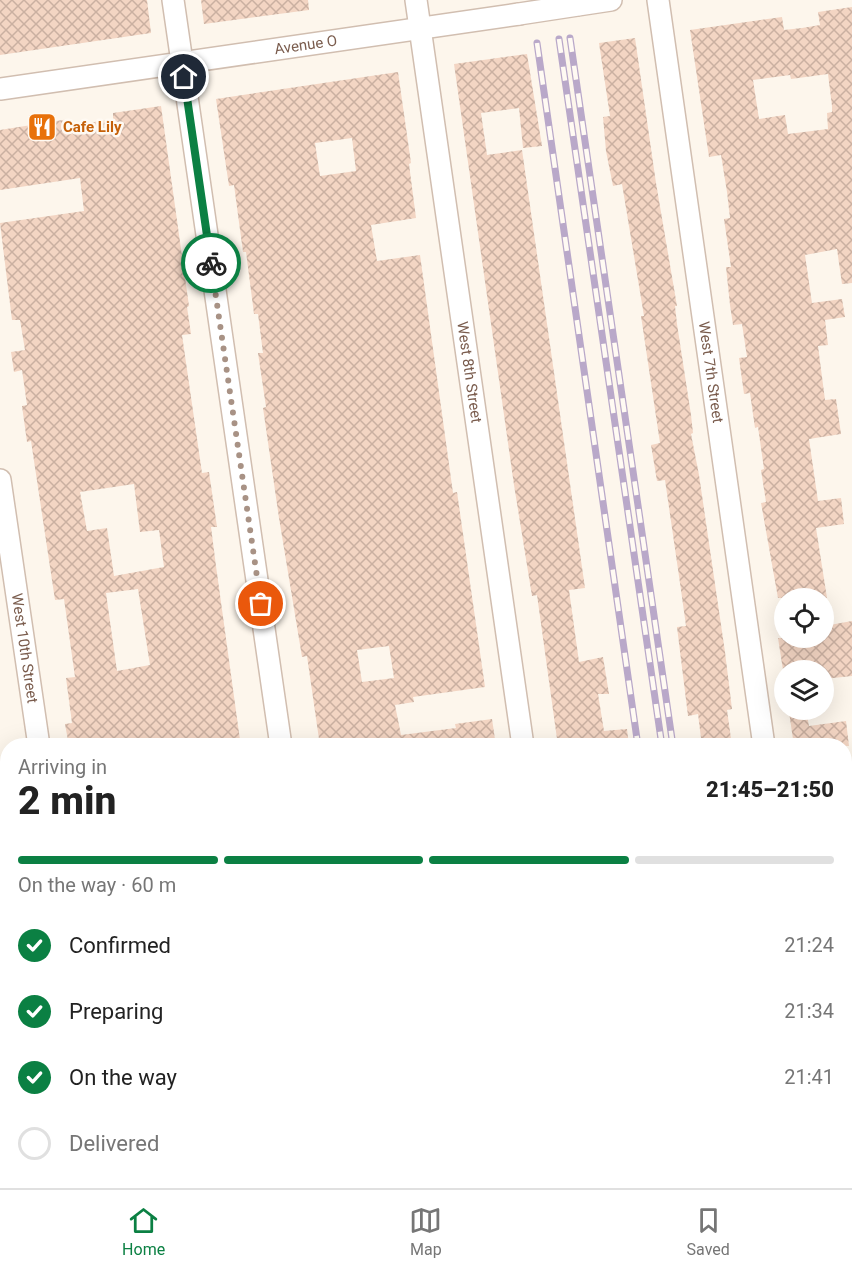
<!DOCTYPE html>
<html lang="en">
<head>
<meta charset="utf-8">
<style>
  :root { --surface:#fff; --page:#f2f2f2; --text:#222; --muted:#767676; --line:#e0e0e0; --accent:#0b8043 }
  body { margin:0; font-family:Roboto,sans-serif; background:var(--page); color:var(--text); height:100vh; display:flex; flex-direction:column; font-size:22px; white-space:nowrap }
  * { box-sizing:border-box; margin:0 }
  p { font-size:20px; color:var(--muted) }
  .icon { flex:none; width:33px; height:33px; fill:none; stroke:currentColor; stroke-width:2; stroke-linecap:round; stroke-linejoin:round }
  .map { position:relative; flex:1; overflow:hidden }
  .sheet { position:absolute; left:0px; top:738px; width:852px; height:450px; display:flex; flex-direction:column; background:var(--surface); border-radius:24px 24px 0 0; box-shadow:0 6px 24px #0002 }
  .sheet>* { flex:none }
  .fabs { position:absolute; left:774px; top:588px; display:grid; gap:12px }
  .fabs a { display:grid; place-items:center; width:60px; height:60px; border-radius:50%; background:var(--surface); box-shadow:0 6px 24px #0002; font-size:30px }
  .pin { position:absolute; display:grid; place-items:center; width:51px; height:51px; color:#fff; margin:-26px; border:3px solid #fff; border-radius:50%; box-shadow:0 2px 6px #0007 }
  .courier { position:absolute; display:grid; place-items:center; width:60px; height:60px; margin:-30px; border:4px solid #0b8043; border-radius:50%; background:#fff; color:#222; box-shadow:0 2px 8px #0007 }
  .head em { font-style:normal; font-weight:800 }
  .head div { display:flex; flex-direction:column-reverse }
  .head { display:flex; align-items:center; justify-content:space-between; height:102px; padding:0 18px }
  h1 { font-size:39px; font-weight:800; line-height:45px }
  .bar { display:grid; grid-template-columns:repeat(4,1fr); gap:9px 6px; align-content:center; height:72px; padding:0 18px }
  .bar i { height:8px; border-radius:4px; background:var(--line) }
  .bar .on { background:var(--accent) }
  .bar p { grid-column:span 4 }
  ol { padding:0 18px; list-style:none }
  li { display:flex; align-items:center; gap:18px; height:66px }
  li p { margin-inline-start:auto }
  li .icon { padding:6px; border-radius:50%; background:var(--accent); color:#fff; stroke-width:4 }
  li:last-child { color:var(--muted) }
  li i { width:33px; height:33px; border:3px solid var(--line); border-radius:50% }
  .dock { display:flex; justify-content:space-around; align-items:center; height:84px; border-top:2px solid var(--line); background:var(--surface); font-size:16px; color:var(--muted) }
  .dock a { display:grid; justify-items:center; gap:3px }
  .dock .on { color:var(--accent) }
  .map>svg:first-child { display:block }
</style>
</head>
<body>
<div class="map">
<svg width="852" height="1188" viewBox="0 0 852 1188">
  <defs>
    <pattern id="building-cross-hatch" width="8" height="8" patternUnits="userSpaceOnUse" patternTransform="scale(1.5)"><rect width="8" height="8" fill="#f3d5c3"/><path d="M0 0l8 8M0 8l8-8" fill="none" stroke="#cab0a1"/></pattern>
  </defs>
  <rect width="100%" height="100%" fill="#fdf6ec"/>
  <path fill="url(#building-cross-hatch)" fill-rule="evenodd" d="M 0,0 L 147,0 L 151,33 L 0,55 Z
    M 201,0 L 308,0 L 309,10 L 204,24 Z
    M 852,7 L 852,283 L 842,284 L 837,249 L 805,255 L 812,303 L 842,299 L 845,317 L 825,320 L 828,345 L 818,346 L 825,400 L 836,399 L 841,434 L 809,439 L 818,501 L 841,498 L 844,524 L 816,528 L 827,598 L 778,598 L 761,503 L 766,502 L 761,470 L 764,469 L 758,427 L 755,428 L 750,393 L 744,394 L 739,358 L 747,357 L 742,324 L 733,325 L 730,305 L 726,267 L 731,267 L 724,219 L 730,218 L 727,192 L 721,155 L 709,157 L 690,30 L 782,17 L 784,30 L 802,28 L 820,25 L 818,12 ZM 828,74 L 832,106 L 832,112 L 827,113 L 828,129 L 788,134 L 785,115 L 759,119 L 753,80 L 790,75 L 791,79 Z
    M 635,38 L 656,183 L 677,306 L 675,306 L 677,324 L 691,415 L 693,433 L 691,434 L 699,475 L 725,652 L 732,709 L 727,710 L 732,746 L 702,746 L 698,714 L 688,716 L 677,627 L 686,626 L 681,590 L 665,480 L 657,481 L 651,445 L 660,443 L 641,316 L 644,316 L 622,184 L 613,186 L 606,151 L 603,117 L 610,116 L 599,43 Z
    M 527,54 L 542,146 L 523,148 L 519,108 L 481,113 L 487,155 L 522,150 L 585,588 L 569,590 L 579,662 L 603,657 L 609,694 L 598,694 L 604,731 L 627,729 L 629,746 L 558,746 L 537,595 L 532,596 L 514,485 L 454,64 Z
    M 398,72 L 411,163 L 409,164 L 416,218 L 371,225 L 377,261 L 420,255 L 453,493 L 457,492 L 485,687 L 413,697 L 414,702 L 395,705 L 401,735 L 456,728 L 455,724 L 492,719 L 496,746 L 320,746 L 307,656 L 302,657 L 279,518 L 263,408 L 266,407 L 258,353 L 263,353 L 258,314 L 254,314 L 246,252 L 243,252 L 234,185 L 229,186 L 216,99 ZM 352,138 L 356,171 L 320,176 L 315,143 ZM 389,646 L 394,678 L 362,682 L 357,650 Z
    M 161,106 L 189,306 L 187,307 L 191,334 L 182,335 L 202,473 L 209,472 L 217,527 L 211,527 L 216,566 L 240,740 L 204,746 L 69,746 L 65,724 L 72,723 L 66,678 L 75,677 L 64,599 L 55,600 L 31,441 L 27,442 L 22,406 L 27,405 L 22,370 L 14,372 L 11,352 L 25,350 L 20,320 L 12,320 L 0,223 L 84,211 L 80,178 L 0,190 L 0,130 L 69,119 L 70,126 L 113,119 L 113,113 ZM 134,484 L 140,532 L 159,530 L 164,567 L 114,576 L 107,528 L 87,531 L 80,492 ZM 138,589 L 150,665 L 117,671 L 106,593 Z
    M 852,621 L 852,676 L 824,679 L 824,670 L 783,670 L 778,638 L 824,638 L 824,626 Z
    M 806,710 L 809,726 L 846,721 L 849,746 L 794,746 L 789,712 Z"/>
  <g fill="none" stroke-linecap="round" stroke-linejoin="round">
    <g stroke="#d1beb0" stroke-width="24">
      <g id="minor">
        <path d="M 173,0 L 281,746"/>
        <path id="s1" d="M 416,0 L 523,746"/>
        <path id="s2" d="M 658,0 L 764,746"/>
        <path d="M 578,5 L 611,0"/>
        <path id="s3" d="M 0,89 L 519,14"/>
        <path id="s4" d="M 0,480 L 39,746"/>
        <path d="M 101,1180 L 102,1188"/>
        <path d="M 344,1180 L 346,1188"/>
        <path d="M 586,1180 L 587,1188"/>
        <path d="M 827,1180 L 828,1188"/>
      </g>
    </g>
    <g stroke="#dad1cd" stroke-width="36">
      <path id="primary" d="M 844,842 L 852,841
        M 0,965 L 8,964"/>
    </g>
    <use href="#minor" stroke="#fff" stroke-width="21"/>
    <use href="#primary" stroke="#fbd9a5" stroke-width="33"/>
    <g stroke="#b9a8c9" stroke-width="7">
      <path id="rail" d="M 570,38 L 673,746
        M 559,39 L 662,746
        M 537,43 L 638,746
        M 701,1180 L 702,1188
        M 725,1180 L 726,1188
        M 736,1180 L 737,1188"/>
    </g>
    <use href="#rail" stroke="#fffaf3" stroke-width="4.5" stroke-dasharray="14" stroke-linecap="butt"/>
    <g stroke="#d1beb0" stroke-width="24" stroke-linecap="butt">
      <path id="minor-bridge" d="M 519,14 L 578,5"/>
    </g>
    <use href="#minor-bridge" stroke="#fff" stroke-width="21"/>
  </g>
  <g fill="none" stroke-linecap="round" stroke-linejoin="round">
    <path stroke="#a89285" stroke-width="6" stroke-dasharray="0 10.8" d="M 211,263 L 261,604"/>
    <path stroke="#0b8043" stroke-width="8" d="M 184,77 L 211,263"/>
  </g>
  <defs>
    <g id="restaurant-square" transform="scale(1.5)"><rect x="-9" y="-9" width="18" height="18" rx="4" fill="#e8710a" stroke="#fffaf3"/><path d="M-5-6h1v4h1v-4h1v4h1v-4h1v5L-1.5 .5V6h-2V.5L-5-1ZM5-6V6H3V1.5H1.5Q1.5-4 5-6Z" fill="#fff"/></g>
  </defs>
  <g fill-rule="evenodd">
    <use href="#restaurant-square" x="42" y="127"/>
  </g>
  <g text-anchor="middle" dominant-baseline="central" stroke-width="5" stroke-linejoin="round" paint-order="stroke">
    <g font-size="15" fill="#7a5c4d" stroke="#fffaf3">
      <text stroke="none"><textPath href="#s3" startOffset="309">Avenue O</textPath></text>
      <text stroke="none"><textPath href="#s1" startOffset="376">West 8th Street</textPath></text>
      <text stroke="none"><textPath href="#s2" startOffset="376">West 7th Street</textPath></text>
      <text stroke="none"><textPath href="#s4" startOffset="170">West 10th Street</textPath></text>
    </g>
    <g font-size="15" font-weight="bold" fill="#c56008" stroke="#fffaf3" text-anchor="start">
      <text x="63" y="127">Cafe Lily</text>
    </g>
  </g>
</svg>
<div class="fabs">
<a><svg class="icon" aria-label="locate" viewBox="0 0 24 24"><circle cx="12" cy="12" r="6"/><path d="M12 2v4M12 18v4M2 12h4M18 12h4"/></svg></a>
<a><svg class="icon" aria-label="layers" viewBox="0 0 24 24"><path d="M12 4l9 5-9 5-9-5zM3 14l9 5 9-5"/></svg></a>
</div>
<div class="pin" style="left:261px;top:604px;background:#ea580c"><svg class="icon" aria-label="bag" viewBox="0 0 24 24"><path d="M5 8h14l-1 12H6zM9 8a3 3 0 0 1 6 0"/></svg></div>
<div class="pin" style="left:184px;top:77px;background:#1f2937"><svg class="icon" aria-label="home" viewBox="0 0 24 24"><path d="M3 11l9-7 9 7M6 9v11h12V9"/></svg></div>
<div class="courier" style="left:211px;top:263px"><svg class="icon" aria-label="bike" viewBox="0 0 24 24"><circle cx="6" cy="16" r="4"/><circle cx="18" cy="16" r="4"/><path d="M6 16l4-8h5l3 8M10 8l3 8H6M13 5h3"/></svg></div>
<section class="sheet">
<div class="head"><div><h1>2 min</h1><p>Arriving in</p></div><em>21:45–21:50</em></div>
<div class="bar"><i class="on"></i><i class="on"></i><i class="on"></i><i></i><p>On the way · 60 m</p></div>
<ol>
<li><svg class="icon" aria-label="check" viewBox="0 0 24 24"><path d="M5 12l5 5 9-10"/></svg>Confirmed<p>21:24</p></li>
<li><svg class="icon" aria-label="check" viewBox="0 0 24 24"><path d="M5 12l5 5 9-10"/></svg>Preparing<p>21:34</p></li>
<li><svg class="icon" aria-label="check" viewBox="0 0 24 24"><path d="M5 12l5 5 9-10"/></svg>On the way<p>21:41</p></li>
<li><i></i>Delivered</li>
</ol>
</section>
</div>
<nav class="dock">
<a class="on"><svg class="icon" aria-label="home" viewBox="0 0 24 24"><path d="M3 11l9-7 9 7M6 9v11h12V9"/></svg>Home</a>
<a><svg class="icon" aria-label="map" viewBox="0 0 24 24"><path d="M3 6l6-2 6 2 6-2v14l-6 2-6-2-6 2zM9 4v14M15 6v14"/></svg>Map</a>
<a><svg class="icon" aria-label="saved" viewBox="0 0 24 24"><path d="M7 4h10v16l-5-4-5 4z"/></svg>Saved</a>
</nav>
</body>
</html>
